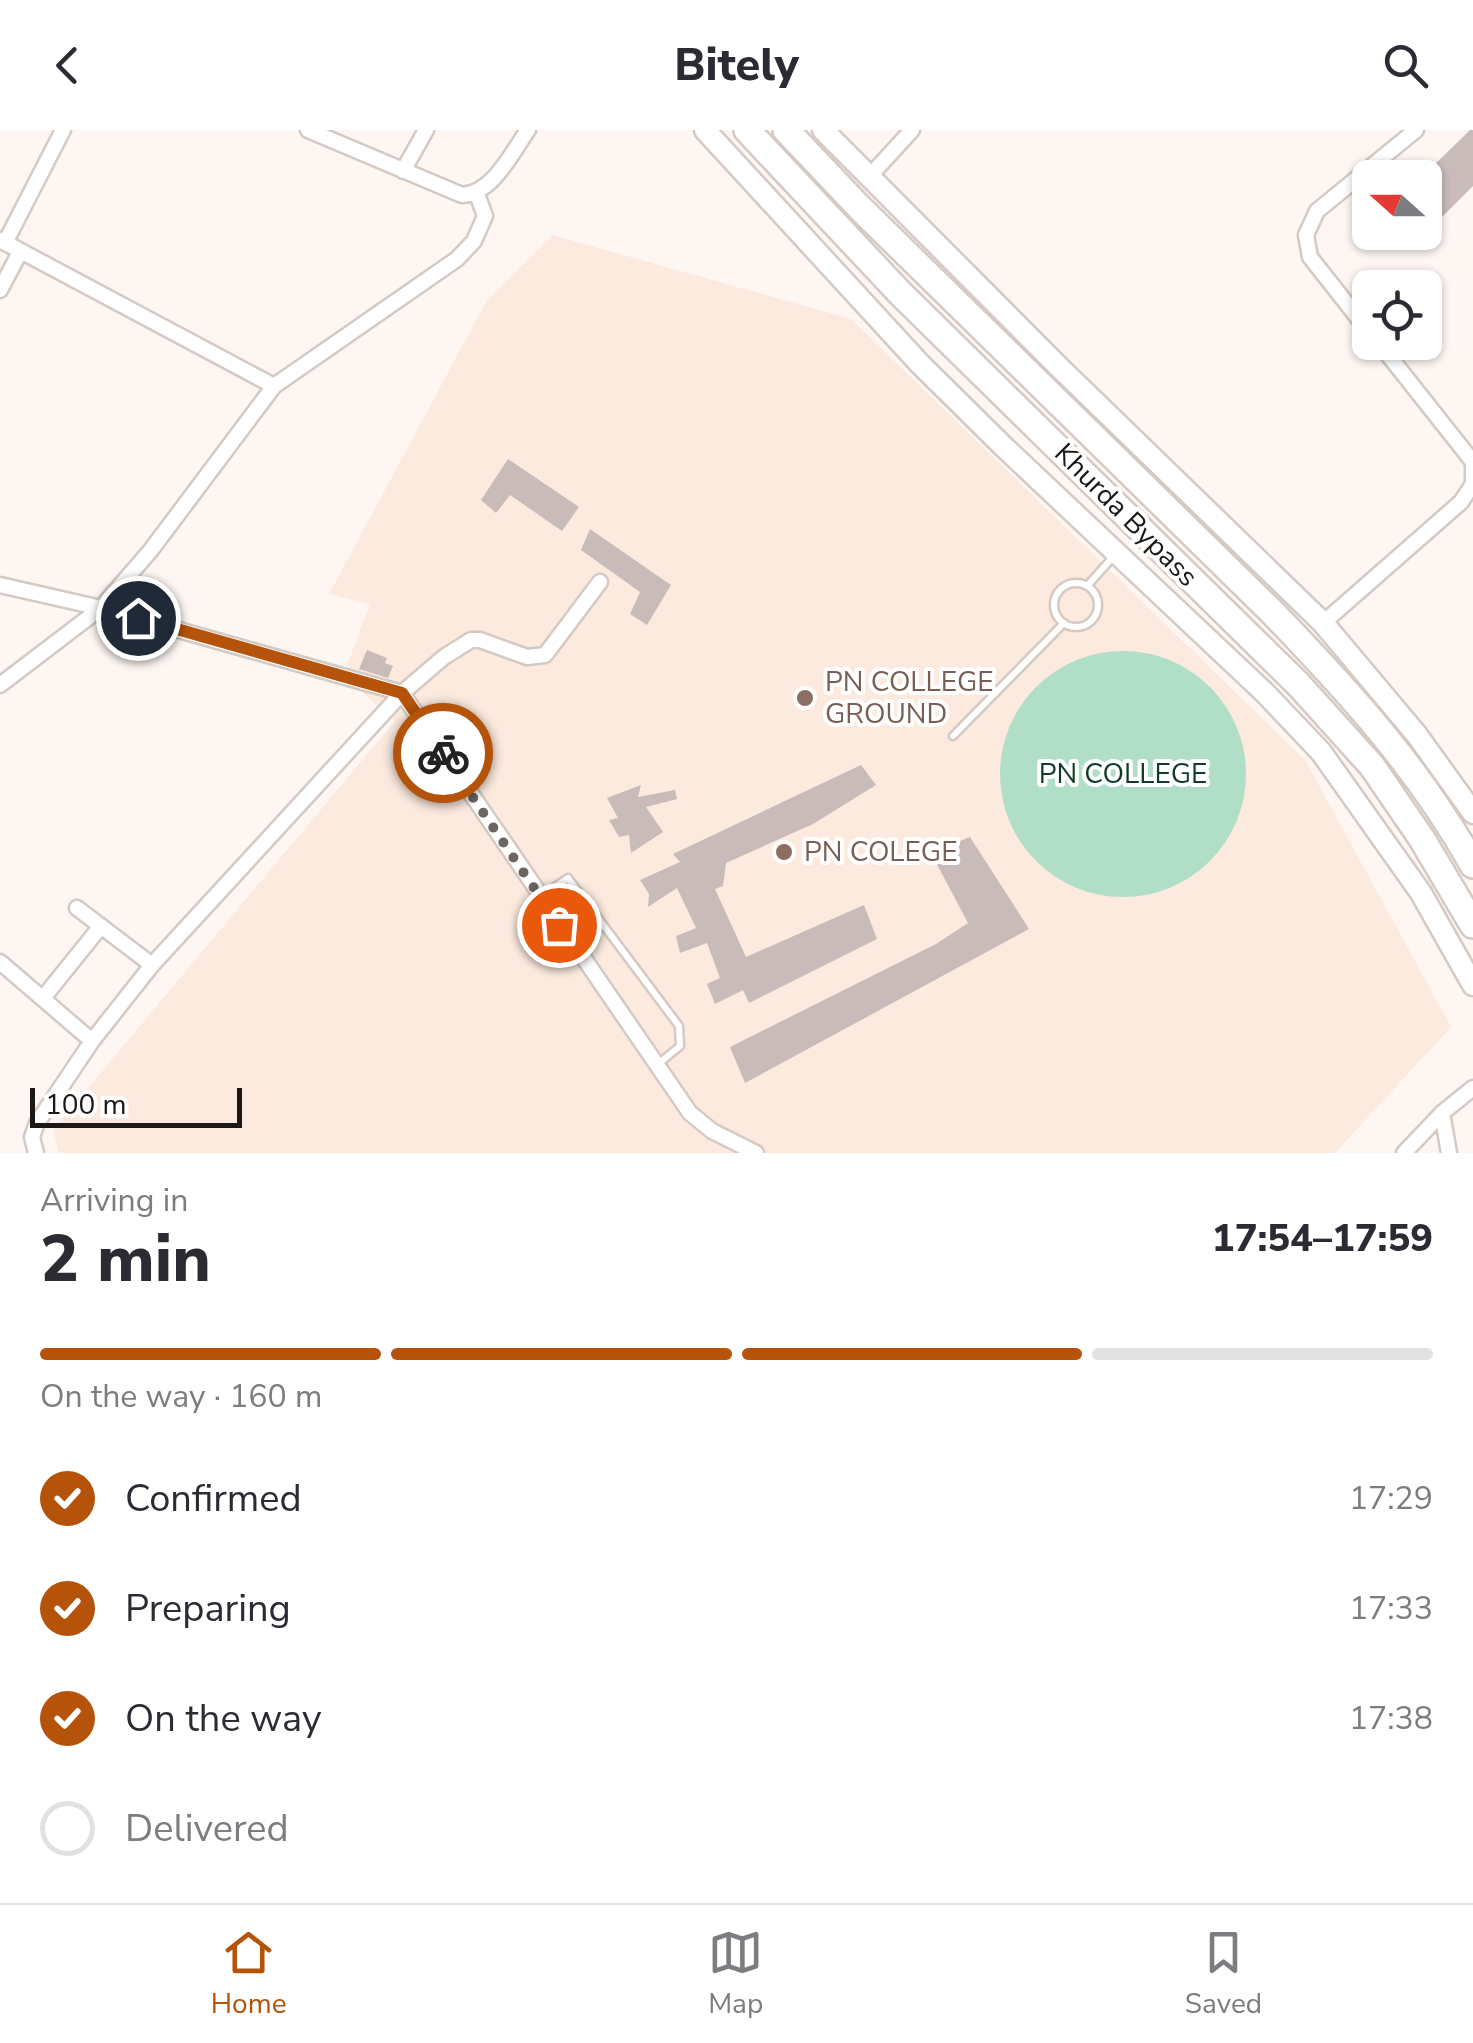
<!DOCTYPE html>
<html lang="en">
<head>
<meta charset="utf-8">
<style>
  :root { --surface:#fff; --page:#f2f2f3; --text:#2b2b33; --muted:#7c7c81; --line:#e1e1e2; --accent:#b45309 }
  body { margin:0; font-family:"Nunito Sans",sans-serif; background:var(--page); color:var(--text); height:100vh; display:flex; flex-direction:column; font-size:38px; white-space:nowrap }
  * { box-sizing:border-box; margin:0 }
  p { font-size:32px; color:var(--muted) }
  .icon { flex:none; width:55px; height:55px; fill:none; stroke:currentColor; stroke-width:2; stroke-linecap:round; stroke-linejoin:round }
  .map { position:relative; height:1023px; overflow:hidden }
  .details { display:flex; flex-direction:column; background:var(--surface); flex:1 }
  .details>* { flex:none }
  .needle { width:65px; rotate:291deg }
  .fabs { position:absolute; left:1352px; top:30px; display:grid; gap:20px }
  .fabs a { display:grid; place-items:center; width:90px; height:90px; border-radius:15px; background:var(--surface); box-shadow:0 2px 8px #0004; font-size:50px }
  .scale { position:absolute; left:30px; bottom:25px; width:212px; box-sizing:border-box; padding-left:10px; border:5px solid #1c1815; border-top:0; font-size:28px; line-height:35px; white-space:nowrap; color:#1c1815; -webkit-text-stroke:8px #fff; paint-order:stroke }
  .pin { position:absolute; display:grid; place-items:center; width:85px; height:85px; color:#fff; margin:-42px; border:5px solid #fff; border-radius:50%; box-shadow:0 2px 10px #0007 }
  .courier { position:absolute; display:grid; place-items:center; width:100px; height:100px; margin:-50px; border:8px solid #b45309; border-radius:50%; background:#fff; color:#222; box-shadow:0 2px 12px #0007 }
  .headline em { font-style:normal; font-weight:800 }
  .headline div { display:flex; flex-direction:column-reverse }
  .headline { display:flex; align-items:center; justify-content:space-between; height:170px; padding:0 40px }
  h1 { font-size:65px; font-weight:800; line-height:75px }
  .bar { display:grid; grid-template-columns:repeat(4,1fr); gap:15px 10px; align-content:center; height:120px; padding:0 40px }
  .bar i { height:12px; border-radius:8px; background:var(--line) }
  .bar .on { background:var(--accent) }
  .bar p { grid-column:span 4 }
  ol { padding:0 40px; list-style:none }
  li { display:flex; align-items:center; gap:30px; height:110px }
  li p { margin-inline-start:auto }
  li .icon { padding:10px; border-radius:50%; background:var(--accent); color:#fff; stroke-width:4 }
  li:last-child { color:var(--muted) }
  li i { width:55px; height:55px; border:5px solid var(--line); border-radius:50% }
  header { display:flex; justify-content:space-between; align-items:center; height:130px; padding:0 40px; background:var(--surface); font-size:45px; font-weight:800 }
  .dock { display:flex; justify-content:space-around; align-items:center; height:140px; border-top:2px solid var(--line); background:var(--surface); font-size:28px; color:var(--muted) }
  .dock a { display:grid; justify-items:center; gap:5px }
  .dock .on { color:var(--accent) }
  .map>svg:first-child { display:block }
</style>
</head>
<body>
<header><svg class="icon" aria-label="back" viewBox="0 0 24 24"><path d="M15 5l-7 7 7 7"/></svg>Bitely<svg class="icon" aria-label="search" viewBox="0 0 24 24"><circle cx="10" cy="10" r="6"/><path d="M15 15l6 6"/></svg></header>
<div class="map">
<svg width="1473" height="1023" viewBox="0 0 1473 1023">
  <rect width="100%" height="100%" fill="#fdf6f2"/>
  <path fill="#fceadf" d="M 552,105 L 851,189 L 1305,630 L 1451,897 L 1335,1023 L 59,1023 L 53,1000 L 395,591 L 343,546 L 370,474 L 329,464 L 486,172 Z"/>
  <path fill="#b1dec6" d="M1000 644a123 123 0 1 1 246 0a123 123 0 1 1-246 0Z"/>
  <path fill="#c8bbb9" d="M 1470,0 L 1473,0 L 1473,56 L 1425,104 L 1425,44 Z
    M 508,329 L 579,377 L 562,401 L 510,365 L 496,383 L 481,370 Z
    M 590,399 L 671,455 L 647,495 L 630,484 L 640,462 L 581,420 Z
    M 367,520 L 387,528 L 385,533 L 393,536 L 388,548 L 359,539 Z
    M 861,635 L 876,655 L 813,694 L 726,733 L 723,756 L 715,759 L 746,827 L 864,775 L 877,809 L 749,873 L 743,860 L 715,874 L 707,854 L 720,848 L 707,813 L 680,823 L 676,806 L 696,798 L 677,758 L 648,777 L 649,764 L 640,750 L 680,732 L 673,724 Z
    M 641,655 L 638,667 L 675,660 L 677,669 L 646,677 L 663,702 L 631,723 L 629,705 L 619,707 L 609,690 L 618,688 L 607,668 Z
    M 970,707 L 1029,799 L 745,953 L 730,917 L 936,814 L 968,793 L 931,723 Z"/>
  <g fill="none" stroke-linecap="round" stroke-linejoin="round">
    <g stroke="#d5cac3" stroke-width="11">
      <path id="lane" d="M1054 475a22 22 0 1 1 44 0a22 22 0 1 1-44 0Z
        M 1087,456 L 1113,427
        M 953,606 L 1064,493
        M 540,767 L 568,748 L 679,896 L 680,916 L 658,934"/>
    </g>
    <g stroke="#d5cac3" stroke-width="19">
      <path id="street" d="M 308,0 L 462,65 C 493,63 511,24 528,0
        M 403,41 L 426,0
        M 869,47 L 912,0
        M 0,110 L 274,256
        M 5,113 L 63,0
        M 0,160 L 20,122
        M 1370,203 L 1310,127 L 1306,105 L 1317,81 L 1416,0
        M 0,455 L 101,478 L 402,563 L 444,527 L 471,510 L 480,510 L 527,527 L 545,525 L 600,452
        M 1323,493 L 1461,372 L 1473,354 L 1473,332 L 1378,212
        M 0,555 L 101,478 L 151,420 L 274,256 L 457,129 L 474,111 L 485,86 L 477,64
        M 77,778 L 152,835
        M 0,832 L 92,911
        M 43,868 L 101,796
        M 1442,983 L 1449,1023
        M 36,1023 L 32,1007 L 37,993 L 92,911 L 152,835 L 402,563 L 690,983 L 712,1001 L 756,1023
        M 1404,1023 L 1442,983 L 1473,958"/>
    </g>
    <g stroke="#d5cac3" stroke-width="25">
      <path id="secondary" d="M 705,0 L 920,234 L 1004,317 L 1265,563 L 1321,622 L 1421,763 L 1473,855
        M 823,0 L 1059,237 L 1323,493 L 1417,605 L 1473,683"/>
    </g>
    <g stroke="#d5cac3" stroke-width="30">
      <path id="highway" d="M 747,0 L 900,163 L 1299,555 L 1372,636 L 1422,709 L 1473,795
        M 786,0 L 860,78 L 1272,482 C 1349,562 1418,637 1473,735"/>
    </g>
    <use href="#lane" stroke="#fff" stroke-width="6"/>
    <use href="#street" stroke="#fff" stroke-width="14"/>
    <use href="#secondary" stroke="#fff" stroke-width="20"/>
    <use href="#highway" stroke="#fff" stroke-width="25"/>
  </g>
  <g fill="none" stroke-linecap="round" stroke-linejoin="round">
    <path stroke="#6b6662" stroke-width="10" stroke-dasharray="0 18" d="M 443,623 L 559,795"/>
    <path stroke="#b45309" stroke-width="12" d="M 138,488 L 402,563 L 443,623"/>
  </g>
  <g fill="#8d6e63" stroke="#fff" stroke-width="4">
    <circle cx="805" cy="568" r="10"/>
    <circle cx="784" cy="722" r="10"/>
  </g>
  <g text-anchor="middle" dominant-baseline="central" stroke-width="8" stroke-linejoin="round" paint-order="stroke">
    <g font-size="28" fill="#1c1815" stroke="#fff">
      <text transform="translate(1126 385) rotate(45)">Khurda Bypass</text>
    </g>
    <g font-size="28" fill="#785e54" stroke="#fff" text-anchor="start">
      <text x="825" y="552">PN COLLEGE<tspan x="825" dy="32">GROUND</tspan></text>
      <text x="804" y="722">PN COLEGE</text>
    </g>
    <g font-size="28" fill="#0f3b28" stroke="#fff">
      <text x="1123" y="644">PN COLLEGE</text>
    </g>
  </g>
</svg>
<div class="fabs">
<a><svg class="needle" viewBox="-14 -14 28 28"><path d="M0-13l5 13h-10z" fill="#e53935"/><path d="M0 13l5-13h-10z" fill="#7c7c81"/></svg></a>
<a><svg class="icon" aria-label="locate" viewBox="0 0 24 24"><circle cx="12" cy="12" r="6"/><path d="M12 2v4M12 18v4M2 12h4M18 12h4"/></svg></a>
</div>
<div class="scale">100 m</div>
<div class="pin" style="left:559px;top:795px;background:#ea580c"><svg class="icon" aria-label="bag" viewBox="0 0 24 24"><path d="M5 8h14l-1 12H6zM9 8a3 3 0 0 1 6 0"/></svg></div>
<div class="pin" style="left:138px;top:488px;background:#1f2937"><svg class="icon" aria-label="home" viewBox="0 0 24 24"><path d="M3 11l9-7 9 7M6 9v11h12V9"/></svg></div>
<div class="courier" style="left:443px;top:623px"><svg class="icon" aria-label="bike" viewBox="0 0 24 24"><circle cx="6" cy="16" r="4"/><circle cx="18" cy="16" r="4"/><path d="M6 16l4-8h5l3 8M10 8l3 8H6M13 5h3"/></svg></div>
</div>
<section class="details">
<div class="headline"><div><h1>2 min</h1><p>Arriving in</p></div><em>17:54–17:59</em></div>
<div class="bar"><i class="on"></i><i class="on"></i><i class="on"></i><i></i><p>On the way · 160 m</p></div>
<ol>
<li><svg class="icon" aria-label="check" viewBox="0 0 24 24"><path d="M5 12l5 5 9-10"/></svg>Confirmed<p>17:29</p></li>
<li><svg class="icon" aria-label="check" viewBox="0 0 24 24"><path d="M5 12l5 5 9-10"/></svg>Preparing<p>17:33</p></li>
<li><svg class="icon" aria-label="check" viewBox="0 0 24 24"><path d="M5 12l5 5 9-10"/></svg>On the way<p>17:38</p></li>
<li><i></i>Delivered</li>
</ol>
</section>
<nav class="dock">
<a class="on"><svg class="icon" aria-label="home" viewBox="0 0 24 24"><path d="M3 11l9-7 9 7M6 9v11h12V9"/></svg>Home</a>
<a><svg class="icon" aria-label="map" viewBox="0 0 24 24"><path d="M3 6l6-2 6 2 6-2v14l-6 2-6-2-6 2zM9 4v14M15 6v14"/></svg>Map</a>
<a><svg class="icon" aria-label="saved" viewBox="0 0 24 24"><path d="M7 4h10v16l-5-4-5 4z"/></svg>Saved</a>
</nav>
</body>
</html>
